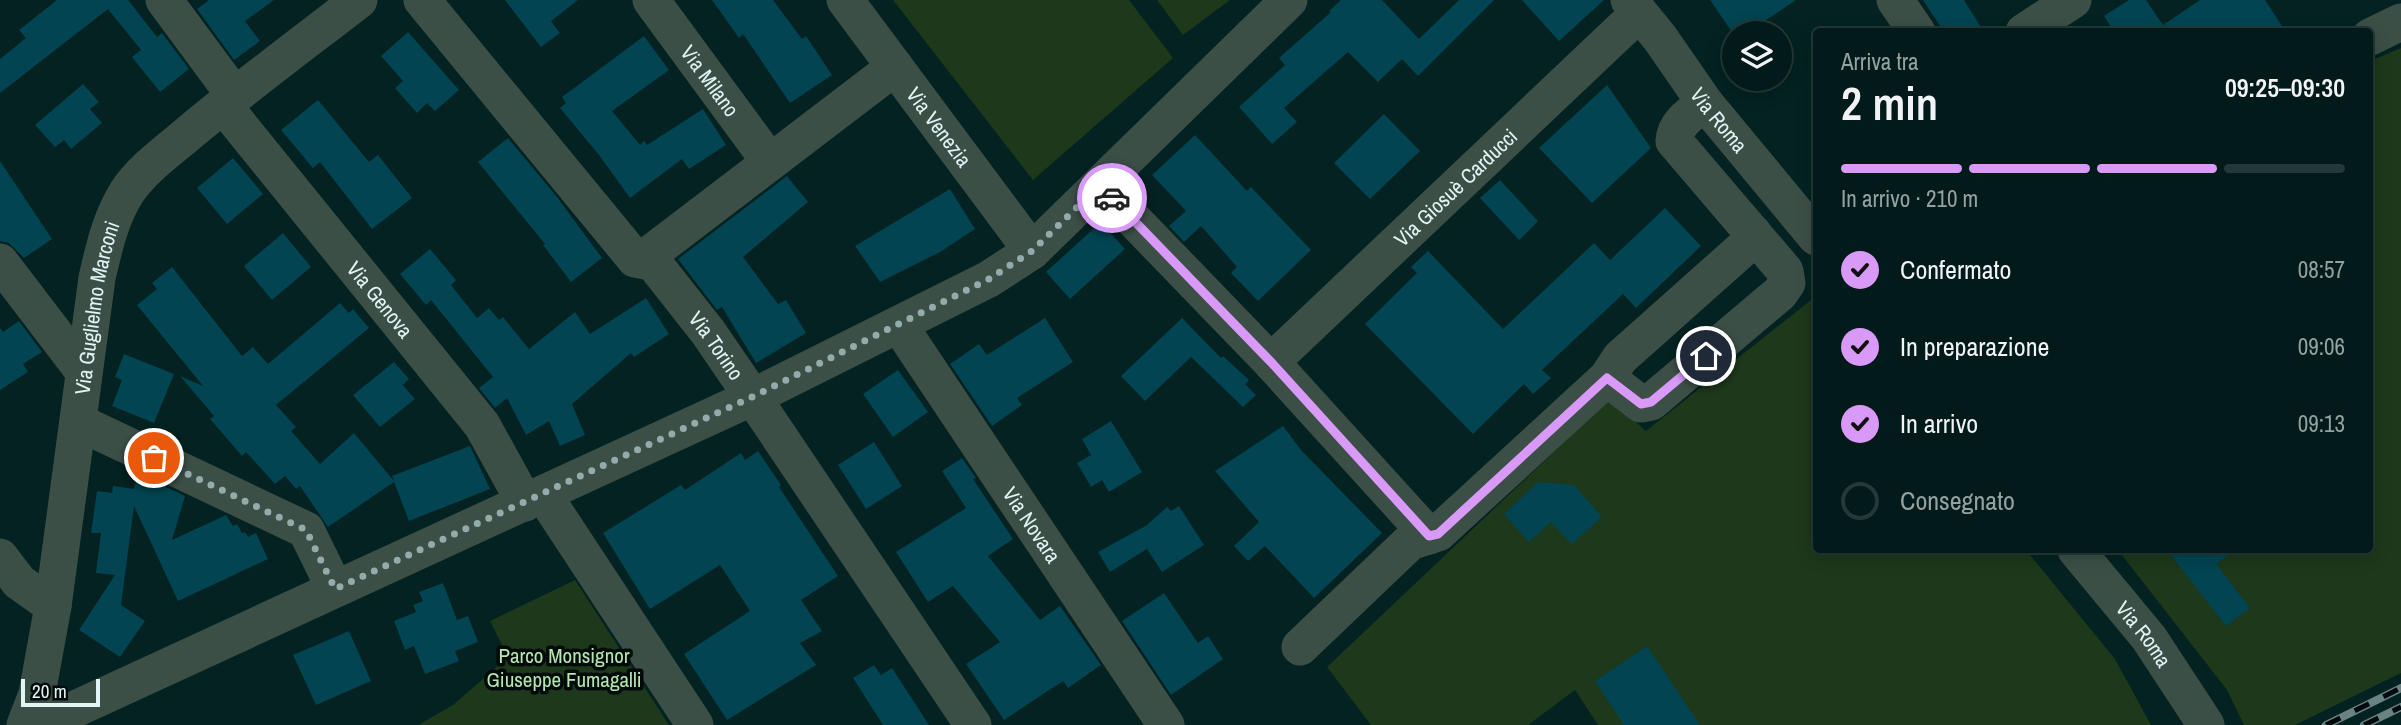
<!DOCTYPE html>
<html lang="it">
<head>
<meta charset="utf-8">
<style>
  :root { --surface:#021a19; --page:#0c2322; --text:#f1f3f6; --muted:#96a1a2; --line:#233838; --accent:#d99af7 }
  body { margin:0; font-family:"Archivo Narrow",sans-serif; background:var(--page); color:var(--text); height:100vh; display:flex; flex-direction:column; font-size:26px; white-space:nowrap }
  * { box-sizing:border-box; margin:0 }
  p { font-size:23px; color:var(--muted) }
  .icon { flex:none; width:38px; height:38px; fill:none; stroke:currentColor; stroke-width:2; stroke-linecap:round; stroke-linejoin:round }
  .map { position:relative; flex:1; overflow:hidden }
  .details { position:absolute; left:1813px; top:28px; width:560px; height:525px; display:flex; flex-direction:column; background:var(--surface); border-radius:7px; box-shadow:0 4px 18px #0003,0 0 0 2px var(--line) }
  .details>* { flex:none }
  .fabs { position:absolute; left:1722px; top:21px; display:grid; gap:14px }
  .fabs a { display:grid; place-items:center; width:70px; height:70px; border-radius:50%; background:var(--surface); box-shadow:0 4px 18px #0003,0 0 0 2px var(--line); font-size:35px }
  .scale { position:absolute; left:21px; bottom:18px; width:79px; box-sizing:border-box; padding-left:7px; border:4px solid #e0f5f4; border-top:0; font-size:19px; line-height:24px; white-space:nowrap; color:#e0f5f4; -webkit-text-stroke:5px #000909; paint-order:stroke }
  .pin { position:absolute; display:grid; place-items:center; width:60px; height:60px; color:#fff; margin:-30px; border:4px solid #fff; border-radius:50%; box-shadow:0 2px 7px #0007 }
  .courier { position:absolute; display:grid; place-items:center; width:70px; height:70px; margin:-35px; border:5px solid #d99af7; border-radius:50%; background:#fff; color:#222; box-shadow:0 2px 9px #0007 }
  .headline em { font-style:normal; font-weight:600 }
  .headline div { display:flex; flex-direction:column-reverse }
  .headline { display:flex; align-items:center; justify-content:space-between; height:119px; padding:0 28px }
  h1 { font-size:46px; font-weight:600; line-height:52px }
  .bar { display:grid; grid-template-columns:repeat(4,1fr); gap:10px 7px; align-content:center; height:84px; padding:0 28px }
  .bar i { height:9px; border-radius:5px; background:var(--line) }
  .bar .current { background:var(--accent) }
  .bar p { grid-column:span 4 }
  ol { padding:0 28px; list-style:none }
  li { display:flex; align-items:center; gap:21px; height:77px }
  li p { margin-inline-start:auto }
  li .icon { padding:7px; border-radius:50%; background:var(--accent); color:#111; stroke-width:4 }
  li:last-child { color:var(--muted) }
  li i { width:38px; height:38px; border:4px solid var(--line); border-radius:50% }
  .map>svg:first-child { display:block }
</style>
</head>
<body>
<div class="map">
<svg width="2401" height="725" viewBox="0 0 2401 725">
  <rect width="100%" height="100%" fill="#032221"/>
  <path fill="#1d381b" d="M 893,0 L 1129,0 L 1173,58 L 1033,180 Z
    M 1157,0 L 1230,0 L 1183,35 Z
    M 2401,48 L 2401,673 L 2295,725 L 2244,725 L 2227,690 L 2118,550 L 2370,550 L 2370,61 Z
    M 1816,296 L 1816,550 L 2026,550 L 2115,659 L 2151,725 L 1598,725 L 1575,690 L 1528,725 L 1371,725 L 1327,667 L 1610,399 L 1646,431 Z
    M 575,580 L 669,725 L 418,725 L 453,705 L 508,657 L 490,621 Z"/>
  <path fill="#024451" d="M 57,0 L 128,0 L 157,37 L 162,33 L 189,69 L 160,92 L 132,57 L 141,50 L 108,9 L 0,93 L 0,59 L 26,38 L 19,30 Z
    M 209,0 L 274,0 L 245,21 L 260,41 L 234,60 L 197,9 Z
    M 505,0 L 578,0 L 551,21 L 560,33 L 541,47 Z
    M 712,0 L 773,0 L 802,39 L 806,36 L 832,75 L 790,103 L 743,34 L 739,38 Z
    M 1341,0 L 1382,0 L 1419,39 L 1459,0 L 1494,0 L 1418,76 L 1402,59 L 1378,82 L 1348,52 L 1284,108 L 1297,122 L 1272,144 L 1239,107 L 1285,65 L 1279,58 L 1331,12 L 1329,11 Z
    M 1522,0 L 1604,0 L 1559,41 Z
    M 1710,0 L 1796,0 L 1747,33 L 1734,33 L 1734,35 Z
    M 1923,0 L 1964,0 L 1984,32 L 1944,32 Z
    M 2129,0 L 2146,0 L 2163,25 L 2200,0 L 2265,0 L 2286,32 L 2114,32 L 2104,16 Z
    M 408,32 L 459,90 L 435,111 L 427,103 L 417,113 L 395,88 L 403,81 L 381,56 Z
    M 644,36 L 669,70 L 612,111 L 640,145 L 644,141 L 647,145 L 703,109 L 726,145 L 689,169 L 682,159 L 630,198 L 599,155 L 560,108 L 566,103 L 562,97 Z
    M 83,84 L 99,102 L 90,109 L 102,123 L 71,149 L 64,140 L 55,147 L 35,125 Z
    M 1607,85 L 1651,148 L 1592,203 L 1539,148 Z
    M 318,100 L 369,162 L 378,155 L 412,198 L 372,229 L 320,162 L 313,168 L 281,130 Z
    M 1384,114 L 1420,151 L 1370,199 L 1334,163 Z
    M 1195,135 L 1247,191 L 1251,187 L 1311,250 L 1258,301 L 1231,273 L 1237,267 L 1201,226 L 1184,242 L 1169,226 L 1186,211 L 1152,175 Z
    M 508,138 L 557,197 L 602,258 L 571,282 L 543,245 L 545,244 L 478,162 Z
    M 233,158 L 263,194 L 227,224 L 197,188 Z
    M 0,161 L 52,239 L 24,258 L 9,243 L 0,241 Z
    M 787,176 L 808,202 L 743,257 L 778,304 L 786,300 L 806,333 L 756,363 L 722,307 L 717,310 L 678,259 Z
    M 1500,180 L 1538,221 L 1519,240 L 1480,198 Z
    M 950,189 L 975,229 L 940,252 L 880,282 L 855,246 Z
    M 1665,208 L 1701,246 L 1636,308 L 1623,294 L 1542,370 L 1551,378 L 1533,394 L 1524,384 L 1473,434 L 1365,324 L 1417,273 L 1411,267 L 1428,251 L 1503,329 L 1594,243 L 1610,260 Z
    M 1101,222 L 1125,249 L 1070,299 L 1046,272 Z
    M 283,233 L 311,267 L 272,300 L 244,266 Z
    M 430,249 L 456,280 L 451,285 L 477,318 L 489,308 L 499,320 L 503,317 L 529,349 L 575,312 L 590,334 L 646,298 L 669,334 L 634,357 L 631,353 L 572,404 L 585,435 L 560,446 L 549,421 L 526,435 L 507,398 L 495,408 L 479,388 L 493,377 L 431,300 L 426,305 L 400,274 Z
    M 172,267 L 242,356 L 253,347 L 268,364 L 340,303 L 349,313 L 353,309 L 369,328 L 276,405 L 296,427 L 291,431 L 320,464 L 354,433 L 394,481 L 392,476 L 470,446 L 490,489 L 409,521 L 394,482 L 328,527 L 300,486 L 296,489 L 285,476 L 275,484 L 246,452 L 242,456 L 210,419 L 214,416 L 180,376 L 203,386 L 137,305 L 157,289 L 152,283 Z
    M 1045,318 L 1073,362 L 1017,398 L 1022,405 L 992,426 L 950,364 L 979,344 L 987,355 Z
    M 1182,318 L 1221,358 L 1223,356 L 1249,380 L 1245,384 L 1256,395 L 1243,407 L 1191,357 L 1145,401 L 1121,376 Z
    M 19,321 L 42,352 L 23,364 L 28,372 L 0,390 L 0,328 L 3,332 Z
    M 124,354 L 174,374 L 154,423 L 112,406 L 122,380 L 115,377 Z
    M 394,362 L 409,379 L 403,385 L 415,399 L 380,427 L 353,395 Z
    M 898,370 L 928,412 L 893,437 L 863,394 Z
    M 1111,421 L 1142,472 L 1109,492 L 1102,480 L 1091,487 L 1077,463 L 1091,455 L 1082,439 Z
    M 1283,426 L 1301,450 L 1382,533 L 1314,598 L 1265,546 L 1248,561 L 1234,546 L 1259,522 L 1215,471 Z
    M 874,442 L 902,486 L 866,509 L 838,465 Z
    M 758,451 L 781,485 L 779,487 L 838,576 L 801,600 L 822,631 L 800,643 L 816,665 L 727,720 L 684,654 L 750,611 L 720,565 L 650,609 L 603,533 L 681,485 L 685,490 L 741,453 L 745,460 Z
    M 962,458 L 976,478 L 973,479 L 1013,539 L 988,556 L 1040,620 L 1060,606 L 1101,665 L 1068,688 L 1063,681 L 1004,720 L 966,664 L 1000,642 L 953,586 L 928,602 L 896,552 L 966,508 L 942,471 Z
    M 1538,482 L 1574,485 L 1602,517 L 1572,544 L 1551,522 L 1529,542 L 1504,514 Z
    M 135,483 L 164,486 L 185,496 L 172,540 L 226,515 L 233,526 L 237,524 L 242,533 L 245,532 L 248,537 L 256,533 L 268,559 L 178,601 L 134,506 L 121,605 L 145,621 L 120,657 L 79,630 L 115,575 L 96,573 L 101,533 L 91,533 L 97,491 L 112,493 L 113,486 L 134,489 Z
    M 1179,506 L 1204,545 L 1162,572 L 1147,549 L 1110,572 L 1098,552 L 1147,525 L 1167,507 L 1171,511 Z
    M 2167,550 L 2235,550 L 2216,564 L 2250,608 L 2226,626 Z
    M 443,583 L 457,620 L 468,616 L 478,642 L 455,651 L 459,661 L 425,674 L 414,646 L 405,650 L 394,621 L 416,612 L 413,605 L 423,601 L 419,592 Z
    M 1164,593 L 1198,643 L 1208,636 L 1223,659 L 1171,695 L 1122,621 Z
    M 349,631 L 371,681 L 316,705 L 293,655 Z
    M 1647,646 L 1700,725 L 1624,725 L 1595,681 Z
    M 874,665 L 881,675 L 892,668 L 929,725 L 883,725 L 853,678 Z"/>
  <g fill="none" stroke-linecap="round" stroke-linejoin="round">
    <g stroke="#3c4f47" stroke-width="37">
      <path d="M 164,0 L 235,96"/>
      <path id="s1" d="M 422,0 L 635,259 L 651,262 L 656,266 L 708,332 L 760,408 L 973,725"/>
      <path id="s2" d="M 651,0 L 770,162"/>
      <path id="s3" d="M 845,0 L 1032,251"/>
      <path id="s4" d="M 1629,0 L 1660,38 L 1705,103 L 1816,237"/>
      <path d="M 1895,0 L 1917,32"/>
      <path d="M 2024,32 L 2073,0"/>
      <path d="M 2370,37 L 2401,22"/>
      <path d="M 1705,103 C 1692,113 1675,123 1674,141 L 1785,271 L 1787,283 L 1780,293 L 1651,402 L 1641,404 L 1607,378 L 1620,358 L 1748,244 L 1753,233"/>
      <path id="s5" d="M 223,105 L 482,425 L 525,503"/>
      <path d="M 1100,185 L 1271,362 L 1429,536"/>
      <path d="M 642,260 L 895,67"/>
      <path d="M 0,262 L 84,372"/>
      <path id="s6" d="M 899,325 L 1166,725"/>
      <path id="s7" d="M 1271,362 L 1639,13"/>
      <path d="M 78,422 L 306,530 L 335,589"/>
      <path d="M 543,494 L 695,725"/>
      <path id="s8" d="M 2076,550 L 2149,638 L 2206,725"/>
      <path d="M 0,557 L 19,582 L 53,606"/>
      <path d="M 1300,647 L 1410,542 L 1438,533 L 1607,378"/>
      <path d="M 29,719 L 73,710 L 753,397 L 989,279 L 1032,251 L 1289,0"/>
      <path id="s9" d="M 25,725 L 37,694 L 53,606 L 97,278 C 104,248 110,219 127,192 C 142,169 168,151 189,133 C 244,87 302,44 359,0"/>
    </g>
    <g stroke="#688382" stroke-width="8">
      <path id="rail" d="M 2326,725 L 2401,688
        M 2364,725 L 2401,707"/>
    </g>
    <use href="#rail" stroke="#000909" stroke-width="5" stroke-dasharray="16" stroke-linecap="butt"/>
  </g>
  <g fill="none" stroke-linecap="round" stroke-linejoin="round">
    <path stroke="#93abaa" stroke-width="7" stroke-dasharray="0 12.6" d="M 154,458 L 306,530 L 335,589 L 752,397 L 989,279 L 1032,251 L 1100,185 L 1112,198"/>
    <path stroke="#d99af7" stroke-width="9" d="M 1112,198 L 1271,362 L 1429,536 L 1438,534 L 1607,378 L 1641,404 L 1651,402 L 1706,356"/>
  </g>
  <g text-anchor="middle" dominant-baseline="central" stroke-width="7" stroke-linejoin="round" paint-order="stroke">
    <g font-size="21" fill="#e0f5f4" stroke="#000909">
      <text stroke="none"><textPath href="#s2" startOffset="100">Via Milano</textPath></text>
      <text stroke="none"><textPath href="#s4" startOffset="150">Via Roma</textPath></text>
      <text stroke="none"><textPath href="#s3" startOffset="158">Via Venezia</textPath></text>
      <text stroke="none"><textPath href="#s7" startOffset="254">Via Giosuè Carducci</textPath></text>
      <text stroke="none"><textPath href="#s5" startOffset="250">Via Genova</textPath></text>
      <text stroke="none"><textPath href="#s9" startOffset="424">Via Guglielmo Marconi</textPath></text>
      <text stroke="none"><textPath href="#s1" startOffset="458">Via Torino</textPath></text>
      <text stroke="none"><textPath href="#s6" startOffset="240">Via Novara</textPath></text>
      <text stroke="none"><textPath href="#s8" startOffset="108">Via Roma</textPath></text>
    </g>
    <g font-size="21" fill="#b3e7af" stroke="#000909">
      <text x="564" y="655">Parco Monsignor<tspan x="564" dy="24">Giuseppe Fumagalli</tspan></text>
    </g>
  </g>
</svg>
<div class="fabs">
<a><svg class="icon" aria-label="layers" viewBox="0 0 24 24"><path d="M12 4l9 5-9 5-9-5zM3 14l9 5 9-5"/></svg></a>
</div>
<div class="scale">20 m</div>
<div class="pin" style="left:154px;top:458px;background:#ea580c"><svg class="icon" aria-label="bag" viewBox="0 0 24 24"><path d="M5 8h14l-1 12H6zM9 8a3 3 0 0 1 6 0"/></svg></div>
<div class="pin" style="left:1706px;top:356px;background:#1f2937"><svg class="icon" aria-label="home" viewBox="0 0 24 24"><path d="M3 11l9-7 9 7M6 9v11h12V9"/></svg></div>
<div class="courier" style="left:1112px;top:198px"><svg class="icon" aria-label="car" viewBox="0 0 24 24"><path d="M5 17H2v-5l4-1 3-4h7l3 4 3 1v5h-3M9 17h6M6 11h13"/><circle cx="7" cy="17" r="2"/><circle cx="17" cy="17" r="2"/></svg></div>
<section class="details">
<div class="headline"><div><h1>2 min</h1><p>Arriva tra</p></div><em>09:25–09:30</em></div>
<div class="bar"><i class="current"></i><i class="current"></i><i class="current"></i><i></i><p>In arrivo · 210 m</p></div>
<ol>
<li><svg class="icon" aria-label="check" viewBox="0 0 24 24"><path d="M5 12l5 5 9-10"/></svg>Confermato<p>08:57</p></li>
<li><svg class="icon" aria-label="check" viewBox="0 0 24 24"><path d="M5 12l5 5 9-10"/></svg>In preparazione<p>09:06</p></li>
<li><svg class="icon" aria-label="check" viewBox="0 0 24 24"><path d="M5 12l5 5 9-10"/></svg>In arrivo<p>09:13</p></li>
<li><i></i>Consegnato</li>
</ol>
</section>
</div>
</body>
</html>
